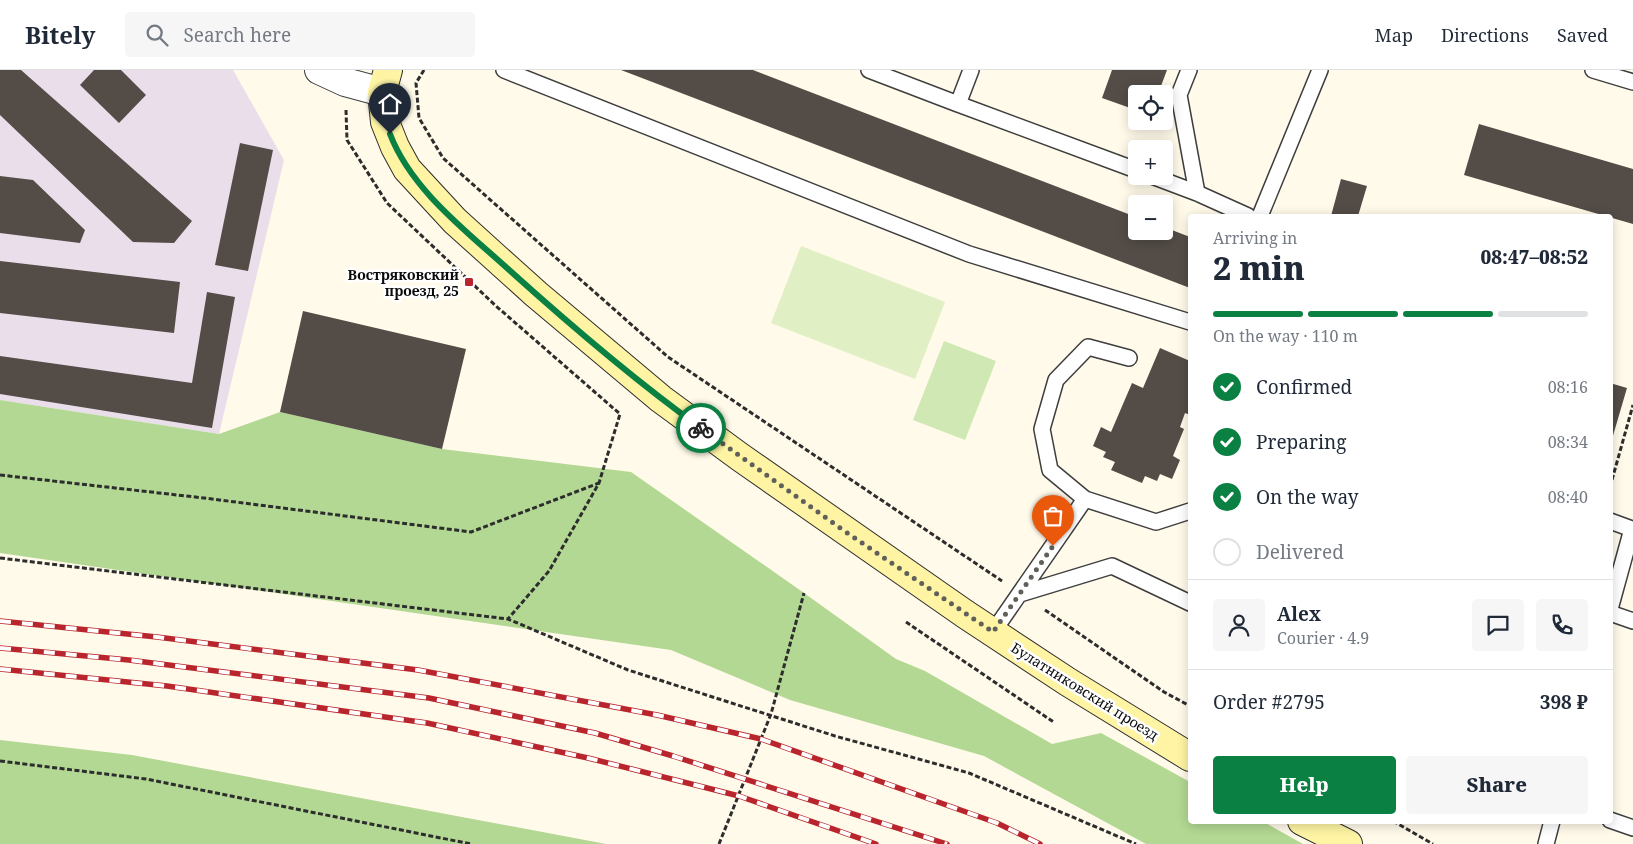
<!DOCTYPE html>
<html lang="en">
<head>
<meta charset="utf-8">
<style>
  :root { --surface:#fff; --page:#f6f6f7; --text:#1f2937; --muted:#747a83; --line:#e0e1e3; --accent:#0b8043 }
  body { margin:0; font-family:"Noto Serif",serif; background:var(--page); color:var(--text); height:100vh; display:flex; flex-direction:column; font-size:19px; white-space:nowrap }
  * { box-sizing:border-box; margin:0 }
  p { font-size:16px; color:var(--muted) }
  .icon { flex:none; width:28px; height:28px; fill:none; stroke:currentColor; stroke-width:2; stroke-linecap:round; stroke-linejoin:round }
  .map { position:relative; flex:1; overflow:hidden }
  .panel { position:absolute; left:1188px; top:144px; width:425px; height:610px; display:flex; flex-direction:column; background:var(--surface); border-radius:5px; box-shadow:0 2px 12px #0003 }
  .panel>* { flex:none }
  .tools { position:absolute; left:1128px; top:15px; display:grid; gap:10px }
  .tools a { display:grid; place-items:center; width:45px; height:45px; border-radius:5px; background:var(--surface); box-shadow:0 2px 12px #0003; font-size:25px }
  .pin { position:absolute; display:grid; place-items:center; width:42px; height:42px; color:#fff; margin:-51px -21px; border-radius:50% 50% 50% 0; rotate:-45deg; box-shadow:0 0 5px #0007 }
  .pin .icon { rotate:45deg }
  .courier { position:absolute; display:grid; place-items:center; width:50px; height:50px; margin:-25px; border:4px solid #0b8043; border-radius:50%; background:#fff; color:#222; box-shadow:0 1px 6px #0007 }
  .head em { font-style:normal; font-weight:800 }
  .head div { display:flex; flex-direction:column-reverse }
  .head { display:flex; align-items:center; justify-content:space-between; height:85px; padding:0 25px }
  h1 { font-size:32px; font-weight:800; line-height:38px }
  .bar { display:grid; grid-template-columns:repeat(4,1fr); gap:8px 5px; align-content:center; height:60px; padding:0 25px }
  .bar i { height:6px; border-radius:4px; background:var(--line) }
  .bar .active { background:var(--accent) }
  .bar p { grid-column:span 4 }
  .line { display:flex; align-items:center; gap:12px; padding:0 25px; border-top:1px solid var(--line) }
  .line div { flex:1 }
  .round { display:grid; place-items:center; flex:none; width:52px; height:52px; border-radius:5px; background:var(--page) }
  ol { padding:0 25px; list-style:none }
  li { display:flex; align-items:center; gap:15px; height:55px }
  li p { margin-inline-start:auto }
  li .icon { padding:5px; border-radius:50%; background:var(--accent); color:#fff; stroke-width:4 }
  li:last-child { color:var(--muted) }
  li i { width:28px; height:28px; border:2px solid var(--line); border-radius:50% }
  .cta { display:flex; gap:10px; margin-top:auto; padding:10px 25px }
  .cta a { flex:1; height:58px; border-radius:5px; background:var(--accent); color:#fff; font-size:20px; font-weight:800; line-height:58px; text-align:center }
  .cta a+a { background:var(--page); color:var(--text) }
  header { display:flex; align-items:center; gap:30px; box-sizing:border-box; height:70px; padding:0 25px; background:var(--surface); border-bottom:1px solid var(--line) }
  header strong { font-size:24px }
  nav { display:flex; gap:28px; margin-inline-start:auto; font-size:18px }
  .search { width:350px; height:45px; background:var(--page); display:flex; align-items:center; gap:12px; box-sizing:border-box; padding:0 18px; border-radius:5px; color:var(--muted); font-size:19px }
  .map>svg:first-child { display:block }
</style>
</head>
<body>
<header>
<strong>Bitely</strong>
<div class="search"><svg class="icon" aria-label="search" viewBox="0 0 24 24"><circle cx="10" cy="10" r="6"/><path d="M15 15l6 6"/></svg>Search here</div>
<nav><a>Map</a><a>Directions</a><a>Saved</a></nav>
</header>
<div class="map">
<svg width="1633" height="774" viewBox="0 0 1633 774">
  <rect width="100%" height="100%" fill="#fffae9"/>
  <path fill="#e9deea" d="M 0,0 L 233,0 L 284,90 L 219,364 L 0,330 Z"/>
  <path fill="#cfe8b4" d="M 944,271 L 996,291 L 965,370 L 913,350 Z"/>
  <path fill="#b2d893" d="M 0,330 L 219,364 L 280,342 L 442,379 L 631,402 L 804,523 L 896,589 L 925,601 L 1052,674 L 1101,663 L 1190,712 L 1190,751 L 1262,751 L 1303,774 L 1146,774 L 984,686 L 790,630 L 671,580 L 0,483 Z
    M 0,670 L 132,685 L 606,774 L 0,774 Z"/>
  <path fill="#e1efc5" d="M 801,176 L 945,232 L 915,309 L 771,253 Z"/>
  <path fill="#534c47" d="M 0,0 L 21,0 L 192,151 L 174,173 L 133,172 L 0,45 Z
    M 94,0 L 121,0 L 146,25 L 119,53 L 80,15 Z
    M 621,0 L 753,0 L 1136,147 L 1136,161 L 1164,161 L 1164,157 L 1190,167 L 1190,218 Z
    M 1112,0 L 1167,0 L 1158,24 L 1136,24 L 1136,40 L 1102,28 Z
    M 1479,54 L 1633,99 L 1633,154 L 1464,105 Z
    M 240,73 L 273,80 L 248,201 L 215,195 Z
    M 0,106 L 33,110 L 85,160 L 80,173 L 0,163 Z
    M 1341,109 L 1367,116 L 1358,146 L 1331,146 Z
    M 0,191 L 180,212 L 174,263 L 0,243 Z
    M 207,222 L 235,227 L 212,358 L 0,324 L 0,286 L 192,313 Z
    M 303,241 L 466,279 L 442,379 L 280,342 Z
    M 1160,278 L 1190,291 L 1190,345 L 1185,343 L 1180,357 L 1184,359 L 1173,386 L 1180,390 L 1172,409 L 1160,404 L 1157,411 L 1145,406 L 1142,413 L 1111,400 L 1115,392 L 1103,387 L 1106,382 L 1093,376 L 1101,357 L 1111,362 L 1132,313 L 1143,318 Z
    M 1610,313 L 1627,318 L 1612,369 L 1610,368 Z"/>
  <g fill="none" stroke-linecap="round" stroke-linejoin="round">
    <g stroke="#3e3e3e" stroke-width="18">
      <path id="lane" d="M 504,0 L 969,184 L 1190,252
        M 869,0 L 958,34 L 971,0
        M 1189,0 L 1179,25 L 1197,123
        M 1593,0 L 1633,12
        M 958,34 L 1136,100
        M 1152,106 L 1197,123 L 1248,146
        M 1260,146 L 1320,0
        M 1085,429 L 1156,452 L 1190,441
        M 1610,451 L 1632,459 L 1610,539
        M 1020,524 L 1112,496 L 1190,533
        M 1610,543 L 1633,551
        M 993,562 L 1085,429 L 1050,400 L 1042,359 L 1056,310 L 1088,277 L 1129,288
        M 1610,750 L 1633,758
        M 1546,774 L 1552,751"/>
    </g>
    <g stroke="#3e3e3e" stroke-width="30">
      <path id="street" d="M 319,0 L 345,12 L 382,22"/>
    </g>
    <g stroke="#2d2d2d" stroke-width="30">
      <path id="secondary" d="M 388,0 L 382,22 L 385,52 L 395,77 L 407,99 L 455,151 L 536,224 L 661,329 L 740,387 L 965,544 L 1068,612 L 1190,687
        M 1302,751 L 1348,774"/>
    </g>
    <path stroke="#2d2d2d" stroke-width="3" stroke-dasharray="5 2.5" stroke-linecap="butt" d="M 424,0 L 416,13 L 419,48 L 443,88 L 668,287 L 1002,511
      M 346,40 L 347,70 L 387,133 L 496,236 L 620,344 L 599,413 L 549,501 L 508,549
      M 0,405 L 204,428 L 471,462 L 599,413
      M 1610,417 L 1633,335
      M 0,488 L 508,549 L 628,600 L 835,666 L 969,703 L 1136,774
      M 1045,540 L 1164,622 L 1190,636
      M 906,552 L 1055,653
      M 0,691 L 146,709 L 471,774
      M 1393,751 L 1433,774
      M 719,774 L 771,644 L 804,523"/>
    <use href="#lane" stroke="#fff" stroke-width="15"/>
    <use href="#street" stroke="#fff" stroke-width="28"/>
    <use href="#secondary" stroke="#fef4a4" stroke-width="28"/>
    <g stroke="#b8252d" stroke-width="5.5">
      <path id="rail" d="M 0,551 L 157,567 L 418,600 L 657,645 L 761,669 L 997,753 L 1040,774
        M 0,578 L 129,590 L 429,628 L 595,663 L 673,686 L 947,774
        M 0,599 L 167,616 L 427,653 L 588,688 L 739,726 L 876,774"/>
    </g>
    <use href="#rail" stroke="#fff" stroke-width="4" stroke-dasharray="11" stroke-linecap="butt"/>
  </g>
  <g fill="none" stroke-linecap="round" stroke-linejoin="round">
    <path stroke="#605f59" stroke-width="5" stroke-dasharray="0 9" d="M 701,358 L 843,460 L 993,562 L 1053,476"/>
    <path stroke="#0b8043" stroke-width="6" d="M 390,64 C 411,119 465,160 507,198 C 569,254 633,309 701,358"/>
  </g>
  <rect fill="#b8252d" stroke="#fff" stroke-width="2" x="464" y="207" width="10" height="10" rx="2.5"/>
  <g text-anchor="middle" dominant-baseline="central" stroke-width="5" stroke-linejoin="round" paint-order="stroke">
    <g font-size="14" font-weight="bold" fill="#0b0b0b" stroke="#fff" text-anchor="end">
      <text x="459" y="204">Востряковский<tspan x="459" dy="16">проезд, 25</tspan></text>
    </g>
    <g font-size="14" fill="#0b0b0b" stroke="#fff">
      <text transform="translate(1085 621) rotate(32)">Булатниковский проезд</text>
    </g>
  </g>
</svg>
<div class="tools">
<a><svg class="icon" aria-label="locate" viewBox="0 0 24 24"><circle cx="12" cy="12" r="6"/><path d="M12 2v4M12 18v4M2 12h4M18 12h4"/></svg></a>
<a>+</a>
<a>−</a>
</div>
<div class="pin" style="left:1053px;top:476px;background:#ea580c"><svg class="icon" aria-label="bag" viewBox="0 0 24 24"><path d="M5 8h14l-1 12H6zM9 8a3 3 0 0 1 6 0"/></svg></div>
<div class="pin" style="left:390px;top:64px;background:#1f2937"><svg class="icon" aria-label="home" viewBox="0 0 24 24"><path d="M3 11l9-7 9 7M6 9v11h12V9"/></svg></div>
<div class="courier" style="left:701px;top:358px"><svg class="icon" aria-label="bike" viewBox="0 0 24 24"><circle cx="6" cy="16" r="4"/><circle cx="18" cy="16" r="4"/><path d="M6 16l4-8h5l3 8M10 8l3 8H6M13 5h3"/></svg></div>
<section class="panel">
<div class="head"><div><h1>2 min</h1><p>Arriving in</p></div><em>08:47–08:52</em></div>
<div class="bar"><i class="active"></i><i class="active"></i><i class="active"></i><i></i><p>On the way · 110 m</p></div>
<ol>
<li><svg class="icon" aria-label="check" viewBox="0 0 24 24"><path d="M5 12l5 5 9-10"/></svg>Confirmed<p>08:16</p></li>
<li><svg class="icon" aria-label="check" viewBox="0 0 24 24"><path d="M5 12l5 5 9-10"/></svg>Preparing<p>08:34</p></li>
<li><svg class="icon" aria-label="check" viewBox="0 0 24 24"><path d="M5 12l5 5 9-10"/></svg>On the way<p>08:40</p></li>
<li><i></i>Delivered</li>
</ol>
<div class="line" style="height:90px"><a class="round"><svg class="icon" aria-label="person" viewBox="0 0 24 24"><circle cx="12" cy="8" r="4"/><path d="M4 21q1-7 8-7t8 7"/></svg></a><div><b>Alex</b><p>Courier · 4.9</p></div><a class="round"><svg class="icon" aria-label="chat" viewBox="0 0 24 24"><path d="M4 5h16v11H9l-5 4z"/></svg></a><a class="round"><svg class="icon" aria-label="phone" viewBox="0 0 24 24"><path d="M5 4h4l2 5-3 2q2 4 5 5l2-3 5 2v4C11 20 4 13 5 4z"/></svg></a></div>
<div class="line" style="height:65px"><div>Order #2795</div><b>398 ₽</b></div>
<div class="cta"><a>Help</a><a>Share</a></div>
</section>
</div>
</body>
</html>
